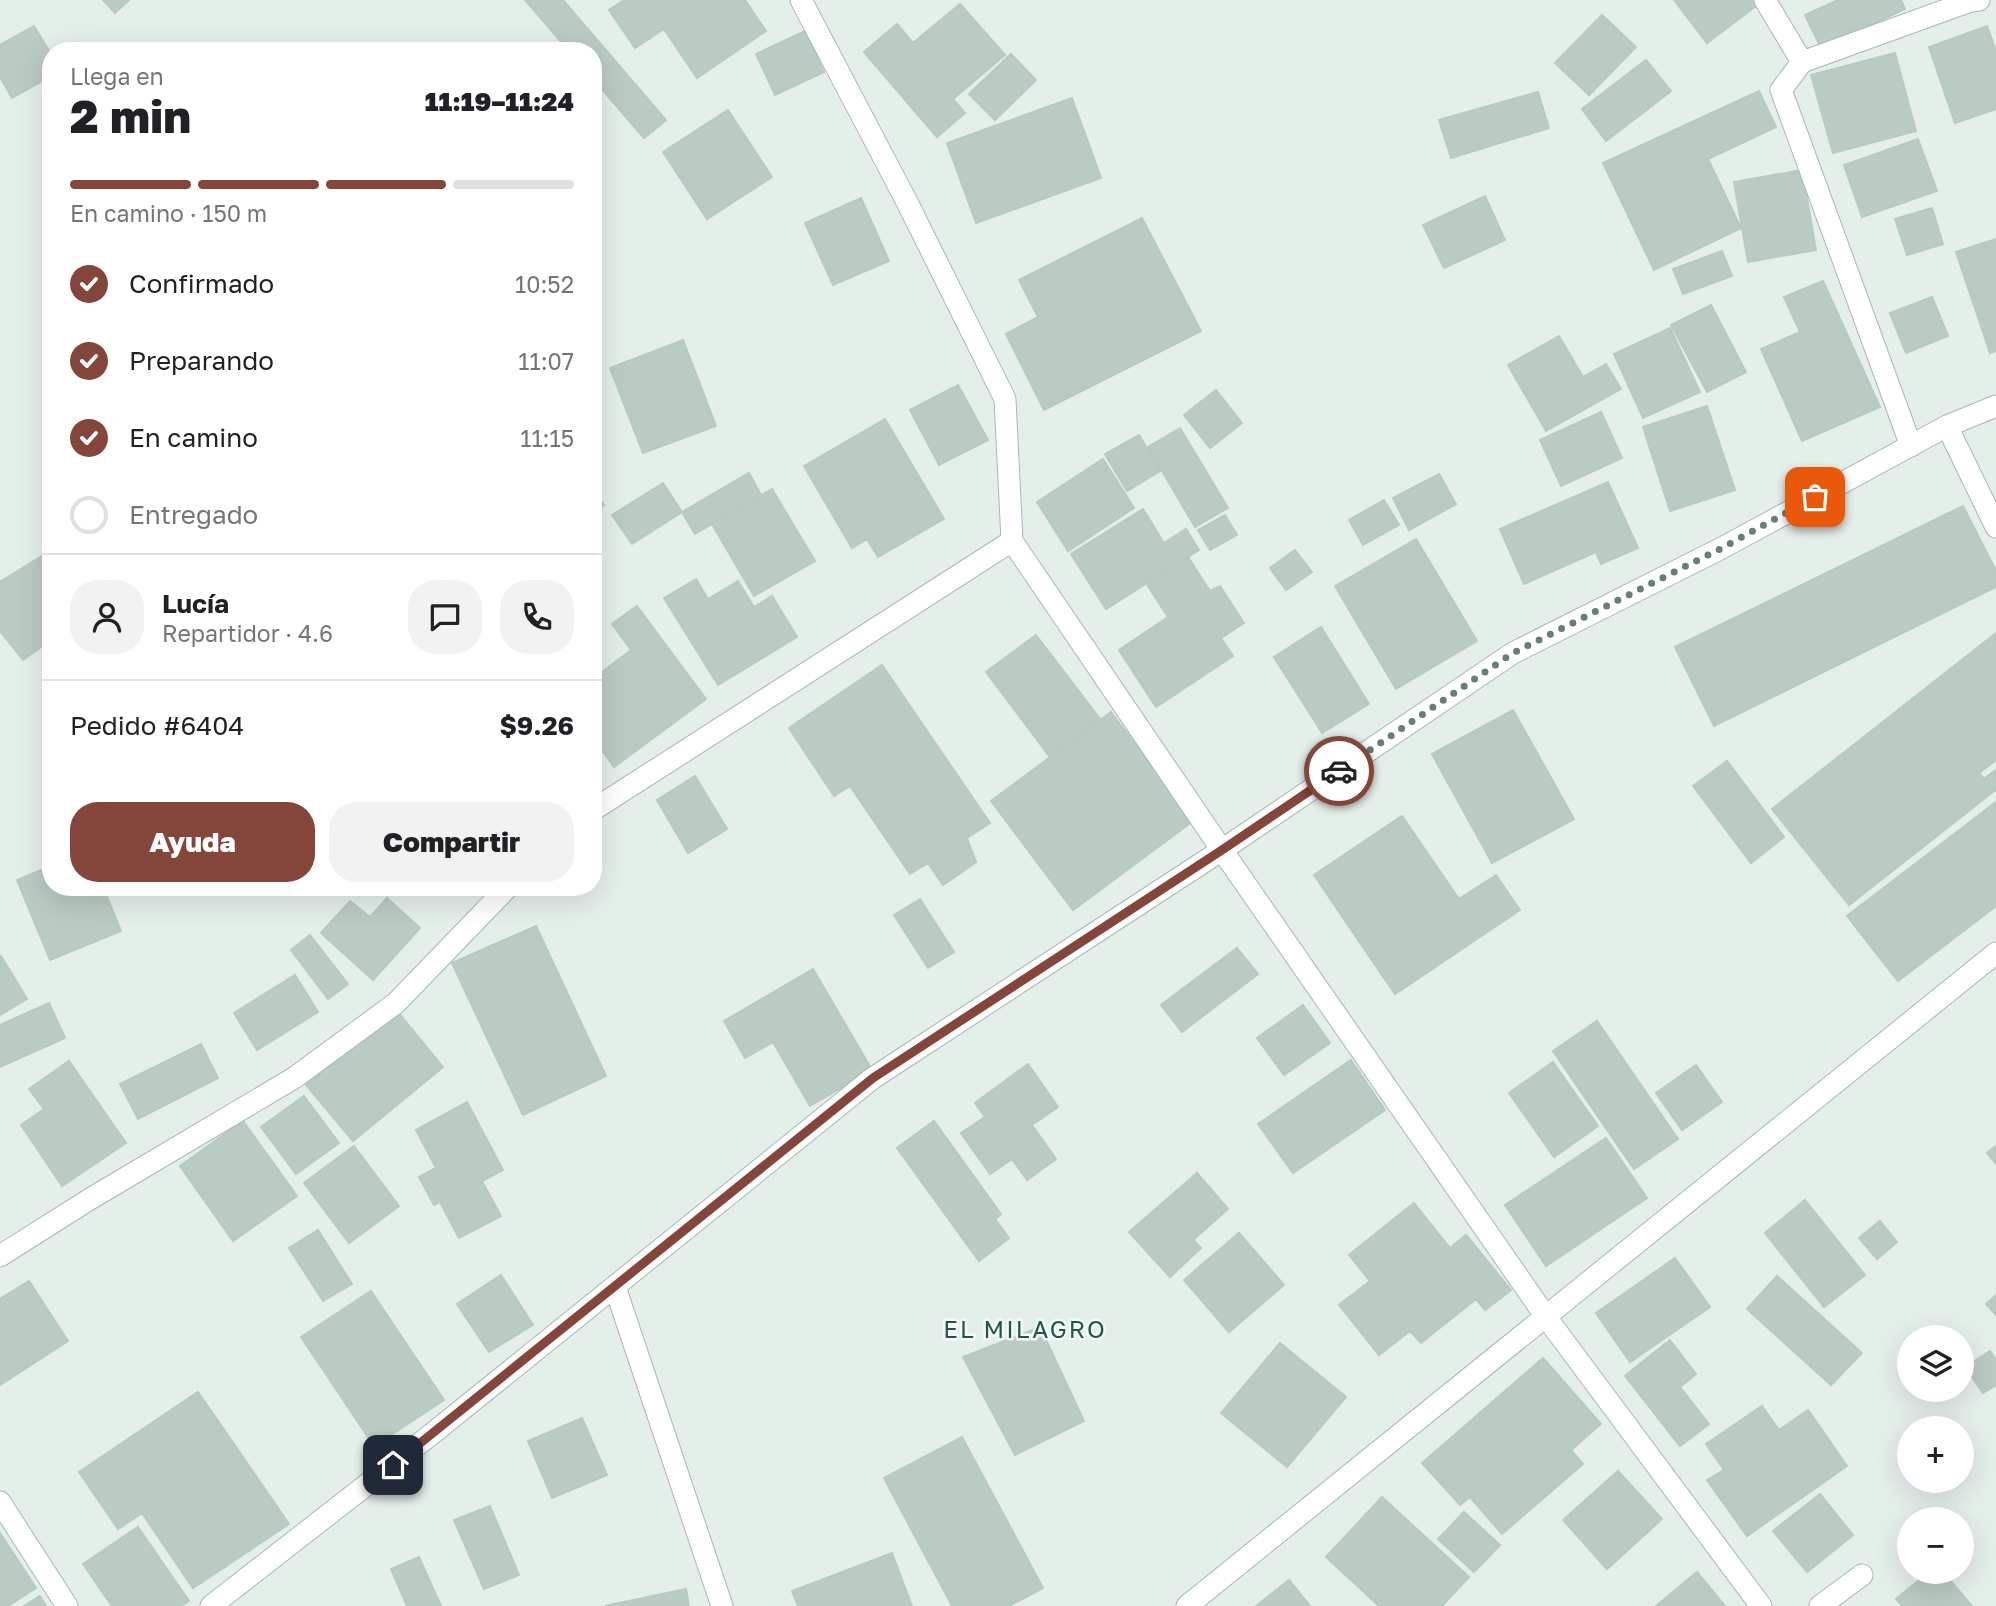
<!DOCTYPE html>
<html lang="es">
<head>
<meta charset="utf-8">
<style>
  :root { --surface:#fff; --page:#f2f2f2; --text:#202124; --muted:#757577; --line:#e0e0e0; --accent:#84453a }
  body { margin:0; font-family:"Golos Text",sans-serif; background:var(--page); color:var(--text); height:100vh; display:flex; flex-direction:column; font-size:26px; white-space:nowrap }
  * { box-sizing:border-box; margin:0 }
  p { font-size:23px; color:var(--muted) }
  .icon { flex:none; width:38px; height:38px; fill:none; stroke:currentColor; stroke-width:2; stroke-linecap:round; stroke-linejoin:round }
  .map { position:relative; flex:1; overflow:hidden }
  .drawer { position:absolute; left:42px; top:42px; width:560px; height:854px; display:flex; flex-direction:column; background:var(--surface); border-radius:28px; box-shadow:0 7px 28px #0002 }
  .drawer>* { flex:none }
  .controls { position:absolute; left:1897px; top:1325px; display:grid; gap:14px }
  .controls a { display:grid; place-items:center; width:77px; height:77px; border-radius:50%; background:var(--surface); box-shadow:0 7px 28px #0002; font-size:35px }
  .pin { position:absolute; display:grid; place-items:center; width:60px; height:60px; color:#fff; margin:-30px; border-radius:14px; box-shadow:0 4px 10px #0006 }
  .courier { position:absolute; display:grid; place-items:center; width:70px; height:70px; margin:-35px; border:5px solid #84453a; border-radius:50%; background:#fff; color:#222; box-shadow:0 2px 9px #0007 }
  .headline em { font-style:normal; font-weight:800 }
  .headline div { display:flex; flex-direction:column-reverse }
  .headline { display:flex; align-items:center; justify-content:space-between; height:119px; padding:0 28px }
  h1 { font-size:46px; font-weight:800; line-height:52px }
  .bar { display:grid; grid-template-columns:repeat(4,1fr); gap:10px 7px; align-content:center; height:84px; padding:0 28px }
  .bar i { height:9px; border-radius:5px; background:var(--line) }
  .bar .current { background:var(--accent) }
  .bar p { grid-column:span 4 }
  .line { display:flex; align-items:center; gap:18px; padding:0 28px; border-top:2px solid var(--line) }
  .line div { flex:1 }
  .round { display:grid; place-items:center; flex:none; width:74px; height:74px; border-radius:28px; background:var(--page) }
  ol { padding:0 28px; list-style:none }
  li { display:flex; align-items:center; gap:21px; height:77px }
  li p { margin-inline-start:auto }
  li .icon { padding:7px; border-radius:50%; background:var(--accent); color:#fff; stroke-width:4 }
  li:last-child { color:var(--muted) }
  li i { width:38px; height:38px; border:4px solid var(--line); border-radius:50% }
  .primary-button { display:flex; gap:14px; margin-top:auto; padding:14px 28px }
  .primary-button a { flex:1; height:80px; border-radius:28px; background:var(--accent); color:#fff; font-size:28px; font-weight:800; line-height:80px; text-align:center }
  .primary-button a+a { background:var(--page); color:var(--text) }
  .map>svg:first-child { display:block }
</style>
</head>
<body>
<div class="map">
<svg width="1996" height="1606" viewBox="0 0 1996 1606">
  <rect width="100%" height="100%" fill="#e5efea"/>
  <path fill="#bacbc3" stroke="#b7cac1" stroke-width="2" d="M 103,0 L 129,0 L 115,13 Z
    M 525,0 L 563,0 L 666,120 L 644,138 L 593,79 L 593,51 L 569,51 Z
    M 624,0 L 745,0 L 766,31 L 697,78 L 664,29 L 635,48 L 609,10 Z
    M 1674,0 L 1752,0 L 1756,6 L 1707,43 Z
    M 1838,0 L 1901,0 L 1905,9 L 1821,48 L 1805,15 Z
    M 960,4 L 1005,55 L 953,99 L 965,113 L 937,137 L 864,52 L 897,24 L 913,43 Z
    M 1602,15 L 1636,47 L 1589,95 L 1555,63 Z
    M 34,26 L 51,54 L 51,76 L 12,98 L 0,77 L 0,45 Z
    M 1987,26 L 1996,51 L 1996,109 L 1955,123 L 1929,47 Z
    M 805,31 L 824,72 L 775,95 L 756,54 Z
    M 1895,53 L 1916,131 L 1833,153 L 1811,75 Z
    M 1011,54 L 1036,80 L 995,120 L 969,94 Z
    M 1646,60 L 1671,91 L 1606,141 L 1582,109 Z
    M 1759,91 L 1776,127 L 1708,159 L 1741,228 L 1654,270 L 1603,163 Z
    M 1538,92 L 1549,128 L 1451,158 L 1439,120 Z
    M 1072,98 L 1101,178 L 976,223 L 947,143 Z
    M 728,110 L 772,177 L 707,219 L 663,152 Z
    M 1918,139 L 1937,191 L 1862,217 L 1844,165 Z
    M 1802,170 L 1816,250 L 1748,262 L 1734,182 Z
    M 1485,196 L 1505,240 L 1444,268 L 1423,225 Z
    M 861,198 L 889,261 L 833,285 L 805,223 Z
    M 1932,208 L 1943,244 L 1907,255 L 1895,219 Z
    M 1142,218 L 1201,331 L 1044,410 L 1006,334 L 1038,317 L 1019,280 Z
    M 1996,239 L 1996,351 L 1990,353 L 1956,252 Z
    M 1722,251 L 1732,276 L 1683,294 L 1673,269 Z
    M 1823,281 L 1880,407 L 1802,441 L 1761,349 L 1800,332 L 1784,297 Z
    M 1932,297 L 1948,336 L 1906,353 L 1890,313 Z
    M 1711,305 L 1746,372 L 1707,392 L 1671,325 Z
    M 1670,328 L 1700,392 L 1643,418 L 1614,354 Z
    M 1559,336 L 1583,377 L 1606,364 L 1621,389 L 1546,431 L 1508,365 Z
    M 683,340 L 716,426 L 643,453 L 610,368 Z
    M 958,385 L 988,440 L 939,465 L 910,410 Z
    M 1216,390 L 1242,423 L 1210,448 L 1184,415 Z
    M 1707,406 L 1735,490 L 1670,511 L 1643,427 Z
    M 1601,412 L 1622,458 L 1561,486 L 1540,440 Z
    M 885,419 L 944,519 L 878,557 L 867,539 L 852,548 L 804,466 Z
    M 1180,428 L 1228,508 L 1195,527 L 1148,447 Z
    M 1139,435 L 1160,471 L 1127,491 L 1105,454 Z
    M 1103,459 L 1134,508 L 1068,551 L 1037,502 Z
    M 749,473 L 761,495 L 695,534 L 682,512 Z
    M 1439,474 L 1456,504 L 1409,530 L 1393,498 Z
    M 1608,482 L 1638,548 L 1601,564 L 1596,552 L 1524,584 L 1500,529 Z
    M 663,483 L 682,512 L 632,544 L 612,515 Z
    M 772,489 L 815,561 L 754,596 L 712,524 Z
    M 593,490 L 604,505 L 593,512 Z
    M 1384,500 L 1399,525 L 1363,545 L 1349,520 Z
    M 1963,506 L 1996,571 L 1996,587 L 1714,726 L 1675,647 Z
    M 1143,509 L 1164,543 L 1186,529 L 1199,550 L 1106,609 L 1071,554 Z
    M 1225,515 L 1237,535 L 1210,550 L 1198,530 Z
    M 1416,539 L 1477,641 L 1396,689 L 1335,586 Z
    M 1295,550 L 1312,572 L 1286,590 L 1270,568 Z
    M 50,551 L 51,640 L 23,660 L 0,631 L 0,582 Z
    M 1188,557 L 1210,591 L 1220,586 L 1244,623 L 1221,638 L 1233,656 L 1156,707 L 1119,650 L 1168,617 L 1146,583 Z
    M 696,579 L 708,599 L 738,581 L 754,607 L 772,596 L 797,637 L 718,685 L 664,598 Z
    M 637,606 L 706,699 L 614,767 L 593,738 L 593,669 L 598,675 L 631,650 L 612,624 Z
    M 1321,627 L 1369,704 L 1322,733 L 1274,657 Z
    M 1996,633 L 1996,760 L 1979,773 L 1994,791 L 1849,905 L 1772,809 Z
    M 1036,635 L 1101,720 L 1050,757 L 986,672 Z
    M 882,665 L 990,823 L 967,838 L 976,862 L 943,885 L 928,863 L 910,874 L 850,786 L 834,796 L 789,728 Z
    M 1513,710 L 1574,819 L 1492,863 L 1432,754 Z
    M 1111,712 L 1193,821 L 1073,910 L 991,801 Z
    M 1727,761 L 1784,837 L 1751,863 L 1693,786 Z
    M 1996,770 L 1996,791 L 1985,778 Z
    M 695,776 L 727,829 L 688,853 L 657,800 Z
    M 1996,802 L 1996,906 L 1898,981 L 1847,916 Z
    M 1402,816 L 1459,899 L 1496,875 L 1520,910 L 1395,994 L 1314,875 Z
    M 51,866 L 51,887 L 103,887 L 121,931 L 50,960 L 17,880 Z
    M 387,898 L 420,928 L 373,980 L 321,933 L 350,901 L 370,917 Z
    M 920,899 L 954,952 L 928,968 L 894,915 Z
    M 536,926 L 606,1076 L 523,1115 L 452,963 Z
    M 310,935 L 348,984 L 328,999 L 291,950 Z
    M 1237,948 L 1258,974 L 1182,1032 L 1161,1005 Z
    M 1,956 L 27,999 L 0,1015 L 0,957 Z
    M 813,969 L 872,1070 L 810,1106 L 773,1042 L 745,1058 L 724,1021 Z
    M 295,975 L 318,1012 L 257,1050 L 234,1013 Z
    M 49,1003 L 65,1038 L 0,1067 L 0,1025 Z
    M 1303,1005 L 1330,1043 L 1284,1075 L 1257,1038 Z
    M 397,1011 L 443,1067 L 353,1141 L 306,1085 Z
    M 1597,1021 L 1678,1139 L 1634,1169 L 1553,1051 Z
    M 201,1044 L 218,1078 L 138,1119 L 120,1084 Z
    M 1351,1060 L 1385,1110 L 1293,1173 L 1258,1124 Z
    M 69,1061 L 126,1143 L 62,1186 L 21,1125 L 44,1109 L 29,1089 Z
    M 1553,1062 L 1598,1126 L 1554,1157 L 1509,1093 Z
    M 1028,1064 L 1058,1107 L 1032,1125 L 1056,1159 L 1027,1180 L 1012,1159 L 990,1174 L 961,1133 L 985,1117 L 975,1103 Z
    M 1696,1065 L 1722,1102 L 1682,1130 L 1656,1093 Z
    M 304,1096 L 339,1143 L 296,1174 L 261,1127 Z
    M 467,1102 L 503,1170 L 482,1181 L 501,1216 L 459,1238 L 440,1202 L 434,1205 L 419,1177 L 436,1168 L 416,1130 Z
    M 243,1121 L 297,1196 L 233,1241 L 180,1166 Z
    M 934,1121 L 1001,1214 L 995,1219 L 1009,1238 L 979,1261 L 897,1148 Z
    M 1606,1138 L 1647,1198 L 1546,1266 L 1505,1205 Z
    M 354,1146 L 399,1206 L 349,1243 L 304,1183 Z
    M 1996,1146 L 1996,1164 L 1987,1153 Z
    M 1197,1173 L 1228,1209 L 1193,1240 L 1201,1248 L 1170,1277 L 1129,1232 Z
    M 1805,1200 L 1865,1275 L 1824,1307 L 1765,1233 Z
    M 1414,1203 L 1450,1248 L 1466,1235 L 1511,1290 L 1485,1310 L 1476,1299 L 1421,1343 L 1410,1331 L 1379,1355 L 1339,1305 L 1370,1281 L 1349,1255 Z
    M 1880,1221 L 1897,1242 L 1877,1259 L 1859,1238 Z
    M 318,1230 L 352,1284 L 323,1301 L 289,1248 Z
    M 1239,1233 L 1284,1285 L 1229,1332 L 1184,1280 Z
    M 1675,1258 L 1710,1307 L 1630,1362 L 1596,1313 Z
    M 501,1275 L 533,1325 L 489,1352 L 457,1304 Z
    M 1777,1276 L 1862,1353 L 1831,1385 L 1747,1309 Z
    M 29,1281 L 68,1341 L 0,1385 L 0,1299 Z
    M 371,1291 L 444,1400 L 374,1446 L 301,1337 Z
    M 1996,1295 L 1996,1315 L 1986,1304 Z
    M 1040,1327 L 1084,1421 L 1015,1455 L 963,1357 Z
    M 1670,1340 L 1696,1374 L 1680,1387 L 1709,1424 L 1680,1446 L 1625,1376 Z
    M 1280,1343 L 1346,1397 L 1287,1467 L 1221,1413 Z
    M 1990,1351 L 1996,1360 L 1996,1385 L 1983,1393 L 1965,1367 Z
    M 1543,1358 L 1601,1424 L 1571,1450 L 1583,1464 L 1502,1534 L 1470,1497 L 1460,1505 L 1422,1463 Z
    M 198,1392 L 289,1524 L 193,1588 L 142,1513 L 118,1529 L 79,1472 Z
    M 1762,1406 L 1779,1430 L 1808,1410 L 1847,1466 L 1747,1536 L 1707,1480 L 1724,1470 L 1706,1444 Z
    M 582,1418 L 607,1475 L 552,1498 L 528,1441 Z
    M 962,1437 L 1043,1588 L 1009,1606 L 952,1606 L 884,1478 Z
    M 1618,1471 L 1662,1519 L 1607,1569 L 1563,1520 Z
    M 1820,1494 L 1853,1535 L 1807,1572 L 1773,1531 Z
    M 1382,1497 L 1469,1577 L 1442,1606 L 1379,1606 L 1326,1557 Z
    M 490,1506 L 519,1575 L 484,1589 L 454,1520 Z
    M 1464,1512 L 1500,1545 L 1474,1572 L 1438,1539 Z
    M 138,1527 L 189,1601 L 181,1606 L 112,1606 L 83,1564 Z
    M 0,1533 L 36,1588 L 8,1606 L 0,1606 Z
    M 892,1553 L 912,1606 L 798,1606 L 792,1591 Z
    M 419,1557 L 441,1606 L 407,1606 L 391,1569 Z
    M 1697,1572 L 1725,1606 L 1656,1606 Z
    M 1929,1572 L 1943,1572 L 1972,1606 L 1902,1606 L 1896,1599 Z
    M 1289,1580 L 1310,1606 L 1256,1606 Z
    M 686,1589 L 689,1606 L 605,1606 Z
    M 40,1596 L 46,1606 L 24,1606 Z"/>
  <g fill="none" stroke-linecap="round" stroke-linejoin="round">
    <g stroke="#a7b8b1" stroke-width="23">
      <path id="minor" d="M 801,0 L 907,202 L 1005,399 L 1012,541 L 1222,850 L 1546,1317 L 1761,1606
        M 1765,0 L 1802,62
        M 1947,426 L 1996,527
        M 1911,446 L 1781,90 L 1802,62 L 1968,2 L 1979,0
        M 593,810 L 1012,541
        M 0,1256 L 90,1199 L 294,1078 L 396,1003 L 508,887
        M 615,1287 L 722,1606
        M 0,1502 L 67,1606
        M 211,1606 L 433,1433 L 873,1078 L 1222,850 L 1513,653 L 1720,549 L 1947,426 L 1996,406
        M 1187,1606 L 1996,953
        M 1820,1606 L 1862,1575"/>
    </g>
    <use href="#minor" stroke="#fff" stroke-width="21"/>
  </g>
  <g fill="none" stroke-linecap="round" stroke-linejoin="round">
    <path stroke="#668076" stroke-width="7" stroke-dasharray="0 12.6" d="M 1339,771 L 1513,653 L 1720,549 L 1815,497"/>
    <path stroke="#84453a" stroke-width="9" d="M 393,1465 L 873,1078 L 1222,850 L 1339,771"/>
  </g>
  <g text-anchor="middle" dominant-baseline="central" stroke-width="5" stroke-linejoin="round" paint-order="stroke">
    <g font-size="24" letter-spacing="2" fill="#1b5845" stroke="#f6fbf8">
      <text x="1025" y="1328">EL MILAGRO</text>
    </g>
  </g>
</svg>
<div class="controls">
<a><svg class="icon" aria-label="layers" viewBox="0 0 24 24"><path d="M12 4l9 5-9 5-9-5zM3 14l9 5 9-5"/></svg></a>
<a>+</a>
<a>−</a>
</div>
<div class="pin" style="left:1815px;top:497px;background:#ea580c"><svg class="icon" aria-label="bag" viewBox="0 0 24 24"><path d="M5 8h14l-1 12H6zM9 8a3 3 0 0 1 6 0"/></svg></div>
<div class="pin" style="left:393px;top:1465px;background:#1f2937"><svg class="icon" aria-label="home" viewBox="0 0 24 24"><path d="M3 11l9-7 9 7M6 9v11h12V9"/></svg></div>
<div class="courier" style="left:1339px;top:771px"><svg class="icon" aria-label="car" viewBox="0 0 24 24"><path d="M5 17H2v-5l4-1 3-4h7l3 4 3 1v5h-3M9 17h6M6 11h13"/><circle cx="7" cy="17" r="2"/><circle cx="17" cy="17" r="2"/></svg></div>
<section class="drawer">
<div class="headline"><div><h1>2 min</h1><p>Llega en</p></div><em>11:19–11:24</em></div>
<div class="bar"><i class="current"></i><i class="current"></i><i class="current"></i><i></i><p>En camino · 150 m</p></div>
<ol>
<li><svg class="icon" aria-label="check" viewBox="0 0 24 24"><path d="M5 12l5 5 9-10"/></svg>Confirmado<p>10:52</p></li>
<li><svg class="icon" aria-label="check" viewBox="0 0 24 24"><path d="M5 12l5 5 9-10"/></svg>Preparando<p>11:07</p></li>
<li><svg class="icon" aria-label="check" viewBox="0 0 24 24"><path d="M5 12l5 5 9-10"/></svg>En camino<p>11:15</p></li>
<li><i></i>Entregado</li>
</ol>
<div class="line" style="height:126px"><a class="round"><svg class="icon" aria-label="person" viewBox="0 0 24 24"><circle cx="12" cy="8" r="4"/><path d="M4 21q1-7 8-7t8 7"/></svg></a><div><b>Lucía</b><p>Repartidor · 4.6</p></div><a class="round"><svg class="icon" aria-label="chat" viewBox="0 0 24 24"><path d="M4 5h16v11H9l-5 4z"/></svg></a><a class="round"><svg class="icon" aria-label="phone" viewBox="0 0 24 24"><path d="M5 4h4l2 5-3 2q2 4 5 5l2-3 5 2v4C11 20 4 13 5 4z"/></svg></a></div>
<div class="line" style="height:91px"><div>Pedido #6404</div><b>$9.26</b></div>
<div class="primary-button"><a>Ayuda</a><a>Compartir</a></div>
</section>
</div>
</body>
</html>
